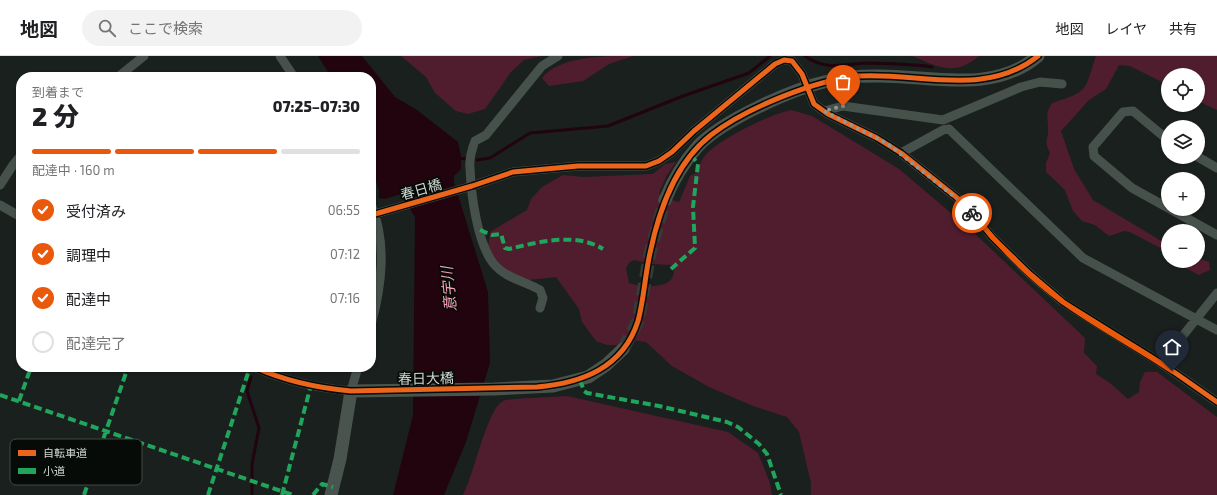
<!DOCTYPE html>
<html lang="ja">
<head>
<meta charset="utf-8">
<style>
  :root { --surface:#fff; --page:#f2f2f2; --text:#202124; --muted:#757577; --line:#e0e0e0; --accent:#ea580c }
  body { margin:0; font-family:"Exo 2","Noto Sans JP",sans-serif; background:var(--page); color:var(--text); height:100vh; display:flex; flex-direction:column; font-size:15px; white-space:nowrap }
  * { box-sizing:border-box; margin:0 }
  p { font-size:13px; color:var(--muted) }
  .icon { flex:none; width:22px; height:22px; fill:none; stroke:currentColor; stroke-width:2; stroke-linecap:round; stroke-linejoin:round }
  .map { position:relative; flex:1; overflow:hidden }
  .details { position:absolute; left:16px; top:16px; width:360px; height:300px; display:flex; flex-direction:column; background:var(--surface); border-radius:16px; box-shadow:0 1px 3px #0004 }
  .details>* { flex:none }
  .fabs { position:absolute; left:1161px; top:12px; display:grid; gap:8px }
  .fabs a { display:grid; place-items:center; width:44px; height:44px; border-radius:50%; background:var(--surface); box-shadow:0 1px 3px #0004; font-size:20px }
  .pin { position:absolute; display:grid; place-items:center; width:34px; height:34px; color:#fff; margin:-41px -17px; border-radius:50% 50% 50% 0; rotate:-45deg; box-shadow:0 0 4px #0007 }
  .pin .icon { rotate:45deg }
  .courier { position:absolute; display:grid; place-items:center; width:40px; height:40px; margin:-20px; border:3px solid #ea580c; border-radius:50%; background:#fff; color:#222; box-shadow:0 1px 5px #0007 }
  .headline em { font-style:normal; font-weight:800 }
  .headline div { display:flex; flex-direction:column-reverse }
  .headline { display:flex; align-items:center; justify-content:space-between; height:68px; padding:0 16px }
  h1 { font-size:26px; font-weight:800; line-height:30px }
  .bar { display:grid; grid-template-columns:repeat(4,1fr); gap:6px 4px; align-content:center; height:48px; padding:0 16px }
  .bar i { height:5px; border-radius:3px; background:var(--line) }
  .bar .active { background:var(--accent) }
  .bar p { grid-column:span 4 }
  ol { padding:0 16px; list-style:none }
  li { display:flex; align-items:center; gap:12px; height:44px }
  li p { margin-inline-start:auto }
  li .icon { padding:4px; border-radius:50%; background:var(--accent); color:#fff; stroke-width:4 }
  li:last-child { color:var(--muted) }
  li i { width:22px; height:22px; border:2px solid var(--line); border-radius:50% }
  header { display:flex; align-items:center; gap:24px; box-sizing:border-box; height:56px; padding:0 20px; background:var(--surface); border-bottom:1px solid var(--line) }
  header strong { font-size:19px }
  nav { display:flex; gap:22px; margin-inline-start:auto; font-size:14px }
  .search { width:280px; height:36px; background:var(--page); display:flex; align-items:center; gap:10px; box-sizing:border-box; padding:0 14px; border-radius:22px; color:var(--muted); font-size:15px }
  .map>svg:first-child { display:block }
</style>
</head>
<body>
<header>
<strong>地図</strong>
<div class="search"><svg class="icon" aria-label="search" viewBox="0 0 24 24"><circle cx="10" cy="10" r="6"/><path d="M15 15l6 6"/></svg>ここで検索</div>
<nav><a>地図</a><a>レイヤ</a><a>共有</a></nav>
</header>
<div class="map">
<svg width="1217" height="439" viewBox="0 0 1217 439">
  <rect width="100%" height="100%" fill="#1a201d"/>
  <path fill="#501d2f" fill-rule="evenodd" d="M 401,0 L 542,0 L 524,4 L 511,16 L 485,53 L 468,58 L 456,55 L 435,37 L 426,21 Z
    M 633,0 L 609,8 L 583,25 L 549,30 L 542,22 C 559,0 604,0 633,0 Z
    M 912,0 L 979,0 C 954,21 939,11 912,0 Z
    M 1096,0 L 1217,0 L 1217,54 L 1198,45 L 1198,19 L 1168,19 L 1168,29 L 1130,10 L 1119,9 L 1106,33 L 1089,44 L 1061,75 L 1074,113 L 1093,144 L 1168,189 L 1168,196 L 1130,176 L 1124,175 L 1109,180 L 1095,169 L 1082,165 L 1073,155 L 1065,134 L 1046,116 L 1046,107 L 1050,97 C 1043,83 1049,85 1048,72 C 1048,60 1045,58 1052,47 C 1089,35 1084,36 1096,0 Z
    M 791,54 L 812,60 L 899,113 L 971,174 L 1085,282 L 1084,297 L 1097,310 L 1096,318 L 1110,327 L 1128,343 L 1139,336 L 1140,326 L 1145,316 L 1157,316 L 1217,361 L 1217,439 L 811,439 L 811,427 L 799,376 L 787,361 L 753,350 L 709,331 L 672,310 L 646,286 L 632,284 L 617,289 L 607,289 L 596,285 L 582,266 L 579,253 L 556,221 L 528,224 L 505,214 L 495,206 L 488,192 L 490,176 L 527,154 L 531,143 L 542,131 L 563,119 L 583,121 L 653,118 L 665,108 L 676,106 L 667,119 L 659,137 L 661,141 L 679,146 L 690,120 L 698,116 C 699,112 700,108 702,104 C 711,86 771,58 791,54 ZM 634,204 L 652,208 L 671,209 L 674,213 C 676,234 643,232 629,227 L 626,212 L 630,206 Z
    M 1198,202 L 1209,206 L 1210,214 L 1199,219 L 1172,205 L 1198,205 Z
    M 567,340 L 728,376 L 758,397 L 770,427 L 772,439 L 463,439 C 474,419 487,353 503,345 C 508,342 558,341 567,340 Z"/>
  <path fill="#21040e" d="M 318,0 L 362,0 L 395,41 L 417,54 L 458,86 L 461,100 L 461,113 L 454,120 L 454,126 L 488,236 L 490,307 L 466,386 L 444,439 L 393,439 L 413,359 L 415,161 L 401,138 L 385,143 L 379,142 L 379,134 L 371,110 L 371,21 L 331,21 Z"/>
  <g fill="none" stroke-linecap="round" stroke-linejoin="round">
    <path stroke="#21040e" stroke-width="3" d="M 805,0 C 827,16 846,7 870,7 C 891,8 912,8 932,11
      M 457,102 L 467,103
      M 477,104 L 490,102 L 530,77 L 608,70 L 683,40 L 749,17 L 770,0
      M 251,321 L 247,335 L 259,372 L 252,408 L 252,439"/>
    <path stroke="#353c38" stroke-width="13" stroke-dasharray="13 6" stroke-linecap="butt" d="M 623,293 L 638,265 L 650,197 L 665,144"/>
    <path stroke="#47514c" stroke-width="9" d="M 280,0 L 294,21
      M 118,21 L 144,0
      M 824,55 L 843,50 L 943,64 L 1021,31 L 1040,26 L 1062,28
      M 1168,84 L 1133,55 L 1123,56 L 1093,91 L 1094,100 L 1132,132 L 1217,179
      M 901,97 L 943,74 L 949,73 L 1083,202 L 1217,274
      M 1198,101 L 1217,112
      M 0,129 L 13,109 L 21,99
      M 371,148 C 387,187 382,229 371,269
      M 0,149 L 21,161
      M 375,158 L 472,130 L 513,116 L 578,110 L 646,110 L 659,105 L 672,96 L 694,75 L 775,8 L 784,4 L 792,5 L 802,18 L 814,48 L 828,58 L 877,82 L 901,97 L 966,149 L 992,181 L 1030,218 L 1063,246 L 1161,307 L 1217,346
      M 540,252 L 543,242 L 540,234 C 524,225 505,222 493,207 C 477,186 471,138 470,112 C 469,103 472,93 475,85 L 486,79 L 542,10 L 558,0
      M 1161,307 L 1217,237
      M 254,311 C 285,325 318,332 351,335 L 358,311"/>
    <path stroke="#48544d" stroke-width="13" d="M 665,144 C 673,124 684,106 698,90 C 723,64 792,33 828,25 C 843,21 860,20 876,20 C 929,19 992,39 1038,0
      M 331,439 L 340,403 L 351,335 L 494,333 L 553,330 L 588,321 L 606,309 L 623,293"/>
    <path stroke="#20a55d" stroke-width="4" stroke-dasharray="8 4" stroke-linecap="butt" d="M 480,174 L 492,179 L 501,178 L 505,192 L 509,193 C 538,186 576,176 603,193
      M 671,213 L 695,192 L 693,151 L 698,108 L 691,99
      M 580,324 L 584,335 L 587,337 L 659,350 L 727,366 L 738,371 L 759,388 L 767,398 L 781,439
      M 0,339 L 293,439
      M 19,345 L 31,311
      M 84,439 L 128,311
      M 208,439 L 250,311
      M 282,439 L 311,329
      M 313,439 L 322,428 L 333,431"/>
    <g stroke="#060b08" stroke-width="8">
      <path id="cycleway" d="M 375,158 L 472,130 L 513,116 L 578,110 L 646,110 L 659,105 L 672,96 L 694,75 L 775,8 L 784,4 L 792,5 L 802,18 L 814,48 L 828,58 L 877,82 L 901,97 L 966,149 L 992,181 L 1030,218 L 1063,246 L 1161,307 L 1217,346
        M 254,311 C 285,325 318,332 351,335 L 537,331 C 582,327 623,312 638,265 C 644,243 645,219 650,197 C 659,154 675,107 711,79 C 746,52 815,24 859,20 C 918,16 986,42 1038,0"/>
    </g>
    <use href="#cycleway" stroke="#eb651d" stroke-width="5"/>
  </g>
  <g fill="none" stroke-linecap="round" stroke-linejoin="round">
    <path stroke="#919894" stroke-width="4" stroke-dasharray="0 7.2" d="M 843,50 L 824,55 L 888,88 L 966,150 L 972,157"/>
    <path stroke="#ea580c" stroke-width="5" d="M 972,157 C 998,189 1029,221 1063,246 C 1098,271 1136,291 1172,315"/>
  </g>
  <g text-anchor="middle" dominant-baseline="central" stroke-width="3.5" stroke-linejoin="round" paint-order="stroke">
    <g font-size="14" fill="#d1d9d4" stroke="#060b08">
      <text transform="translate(421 133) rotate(-16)">春日橋</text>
      <text transform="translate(426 322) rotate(-1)">春日大橋</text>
    </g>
    <g font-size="15" font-style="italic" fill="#f8a2ba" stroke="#060b08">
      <text transform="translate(448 233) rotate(-95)">意宇川</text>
    </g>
  </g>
  <rect x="10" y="383" width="132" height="46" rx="6" fill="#060b08" stroke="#434945" stroke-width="1"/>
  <rect x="18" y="394" width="18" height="6" fill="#eb651d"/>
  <rect x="18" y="412" width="18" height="6" fill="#20a55d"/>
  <g font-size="11" fill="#d1d9d4">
    <text x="43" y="401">自転車道</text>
    <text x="43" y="419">小道</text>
  </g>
</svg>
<div class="fabs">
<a><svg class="icon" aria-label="locate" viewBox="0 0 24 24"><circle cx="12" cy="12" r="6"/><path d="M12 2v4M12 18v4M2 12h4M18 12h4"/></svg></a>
<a><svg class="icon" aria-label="layers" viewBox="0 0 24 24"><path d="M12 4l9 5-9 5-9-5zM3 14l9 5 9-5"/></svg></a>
<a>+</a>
<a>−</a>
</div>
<div class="pin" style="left:843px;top:50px;background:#ea580c"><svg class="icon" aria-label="bag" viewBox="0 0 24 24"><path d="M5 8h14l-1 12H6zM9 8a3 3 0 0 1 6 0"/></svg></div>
<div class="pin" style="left:1172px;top:315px;background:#1f2937"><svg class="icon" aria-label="home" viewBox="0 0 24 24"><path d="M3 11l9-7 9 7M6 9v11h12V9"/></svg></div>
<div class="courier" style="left:972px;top:157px"><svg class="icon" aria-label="bike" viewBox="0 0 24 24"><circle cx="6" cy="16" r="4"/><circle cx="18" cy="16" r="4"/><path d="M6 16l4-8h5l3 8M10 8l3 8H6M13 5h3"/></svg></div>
<section class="details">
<div class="headline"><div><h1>2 分</h1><p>到着まで</p></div><em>07:25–07:30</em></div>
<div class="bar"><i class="active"></i><i class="active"></i><i class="active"></i><i></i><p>配達中 · 160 m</p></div>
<ol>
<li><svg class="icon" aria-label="check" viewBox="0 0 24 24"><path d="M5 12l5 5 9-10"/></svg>受付済み<p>06:55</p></li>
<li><svg class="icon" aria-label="check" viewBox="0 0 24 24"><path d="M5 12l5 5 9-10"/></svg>調理中<p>07:12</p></li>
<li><svg class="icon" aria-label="check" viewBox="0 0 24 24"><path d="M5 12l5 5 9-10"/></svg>配達中<p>07:16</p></li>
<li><i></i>配達完了</li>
</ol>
</section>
</div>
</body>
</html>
